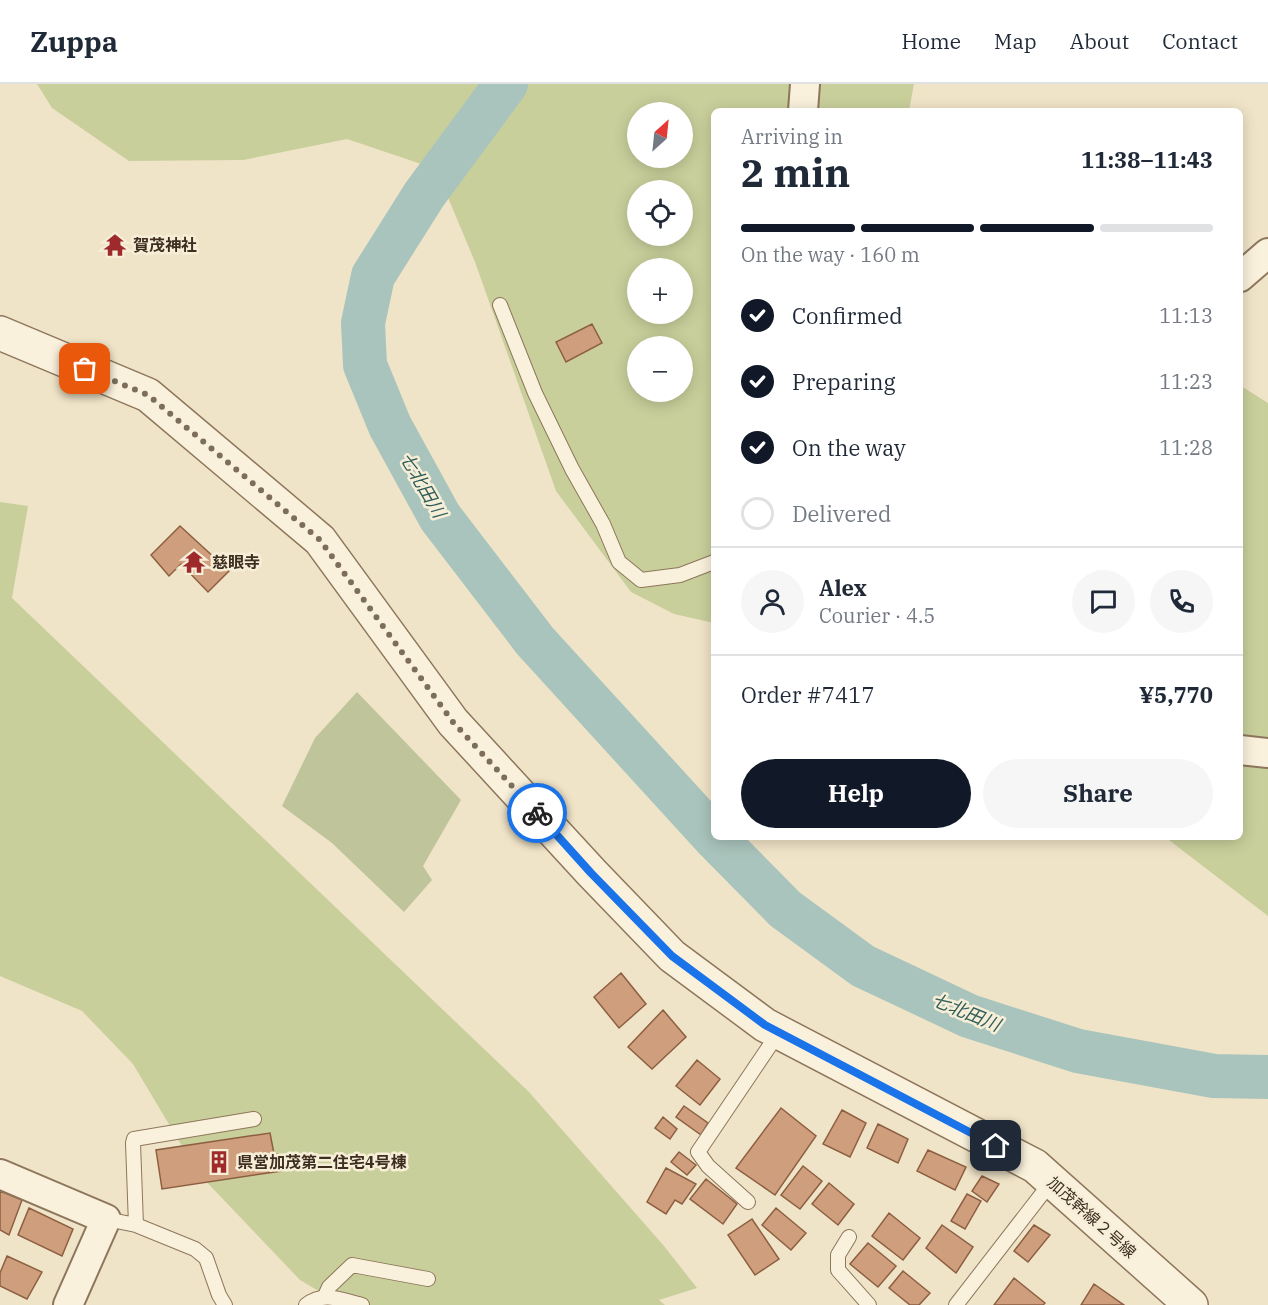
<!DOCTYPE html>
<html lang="en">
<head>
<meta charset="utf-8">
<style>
  :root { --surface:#fff; --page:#f6f6f7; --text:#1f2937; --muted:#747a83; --line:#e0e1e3; --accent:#111827 }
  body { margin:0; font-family:"IBM Plex Serif","Noto Sans JP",serif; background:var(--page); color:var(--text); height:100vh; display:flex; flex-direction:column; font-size:22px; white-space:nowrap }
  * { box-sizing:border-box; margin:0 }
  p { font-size:20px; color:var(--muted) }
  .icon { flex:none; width:33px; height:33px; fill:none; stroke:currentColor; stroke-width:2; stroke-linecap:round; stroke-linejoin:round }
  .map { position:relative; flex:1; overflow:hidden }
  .panel { position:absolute; left:711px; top:24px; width:532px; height:732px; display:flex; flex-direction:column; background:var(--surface); border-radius:9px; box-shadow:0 3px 15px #0003 }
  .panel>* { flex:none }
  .needle { width:39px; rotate:27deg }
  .tools { position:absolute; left:627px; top:18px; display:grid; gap:12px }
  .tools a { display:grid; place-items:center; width:66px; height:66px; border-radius:50%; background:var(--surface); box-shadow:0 3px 15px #0003; font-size:30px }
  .pin { position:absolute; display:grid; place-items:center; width:51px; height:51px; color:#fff; margin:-26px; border-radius:12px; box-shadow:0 3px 9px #0006 }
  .courier { position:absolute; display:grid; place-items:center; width:60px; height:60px; margin:-30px; border:4px solid #1a73e8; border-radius:50%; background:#fff; color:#222; box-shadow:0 2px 8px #0007 }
  .head em { font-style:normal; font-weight:800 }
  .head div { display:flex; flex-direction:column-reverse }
  .head { display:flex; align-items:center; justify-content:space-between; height:102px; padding:0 30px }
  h1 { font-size:39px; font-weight:800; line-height:45px }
  .bar { display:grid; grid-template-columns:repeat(4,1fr); gap:9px 6px; align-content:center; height:72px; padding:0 30px }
  .bar i { height:8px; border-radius:4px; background:var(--line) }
  .bar .on { background:var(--accent) }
  .bar p { grid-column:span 4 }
  .line { display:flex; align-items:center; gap:15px; padding:0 30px; border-top:2px solid var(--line) }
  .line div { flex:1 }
  .round { display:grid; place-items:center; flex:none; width:63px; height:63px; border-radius:32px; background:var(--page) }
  ol { padding:0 30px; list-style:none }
  li { display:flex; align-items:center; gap:18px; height:66px }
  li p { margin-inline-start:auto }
  li .icon { padding:6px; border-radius:50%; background:var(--accent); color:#fff; stroke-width:4 }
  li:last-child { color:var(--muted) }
  li i { width:33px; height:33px; border:3px solid var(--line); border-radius:50% }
  .button { display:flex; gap:12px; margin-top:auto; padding:12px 30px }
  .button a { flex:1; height:69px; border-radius:36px; background:var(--accent); color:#fff; font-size:24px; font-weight:800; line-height:69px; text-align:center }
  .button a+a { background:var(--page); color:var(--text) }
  header { display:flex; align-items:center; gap:36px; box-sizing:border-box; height:84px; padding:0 30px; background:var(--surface); border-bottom:2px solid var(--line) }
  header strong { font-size:28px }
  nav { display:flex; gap:33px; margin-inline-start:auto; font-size:21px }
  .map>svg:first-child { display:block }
</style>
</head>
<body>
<header>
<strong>Zuppa</strong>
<nav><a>Home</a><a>Map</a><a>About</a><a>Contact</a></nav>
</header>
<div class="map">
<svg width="1268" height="1221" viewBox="0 0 1268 1221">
  <rect width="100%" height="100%" fill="#f0e4c8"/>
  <path fill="#c9cf9b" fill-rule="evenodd" d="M 37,0 L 914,0 L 909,27 L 714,27 L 714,539 L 674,530 L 631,508 L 556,407 L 475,178 L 436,85 L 347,55 L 243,76 L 129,77 L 52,24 ZM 638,28 L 682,28 L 682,74 L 638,74 ZM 638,106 L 682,106 L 682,152 L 638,152 ZM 638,184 L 682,184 L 682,230 L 638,230 ZM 638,262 L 682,262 L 682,308 L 638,308 Z
    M 1241,302 L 1268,319 L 1268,832 L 1165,753 L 1240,753 Z
    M 0,418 L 28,422 L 12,514 L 529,1008 L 664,1162 L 697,1204 L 659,1216 L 665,1221 L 342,1221 L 300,1196 L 198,1089 L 133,980 L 82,927 L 0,892 Z"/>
  <path fill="#bfc49a" d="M 357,608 L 461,716 L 423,782 L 432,796 L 404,828 L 332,759 L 282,722 L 315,654 Z"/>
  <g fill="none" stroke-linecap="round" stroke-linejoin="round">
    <path stroke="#a9c4bc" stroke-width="44" d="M 506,0 L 424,111 L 373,192 L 363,239 L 365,281 L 390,342 L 440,433 L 535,557 L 714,753
      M 714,753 L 785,825 L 863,882 L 969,932 L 1078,967 L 1214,992 L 1268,993"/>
  </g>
  <path fill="#cf9f7d" stroke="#8d5f41" stroke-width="1.5" d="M 592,240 L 602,259 L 566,278 L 556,258 Z
    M 180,442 L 229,487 L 208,508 L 181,480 L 169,492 L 151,471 Z
    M 621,889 L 646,920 L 619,944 L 594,913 Z
    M 663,926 L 686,953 L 652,985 L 628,963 Z
    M 697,976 L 720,995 L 700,1021 L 676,1002 Z
    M 684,1022 L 708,1039 L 701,1051 L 676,1033 Z
    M 781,1024 L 816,1052 L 775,1111 L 736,1084 Z
    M 842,1026 L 866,1039 L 850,1073 L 823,1060 Z
    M 663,1033 L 677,1045 L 670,1055 L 655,1044 Z
    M 878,1040 L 908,1055 L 898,1079 L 867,1064 Z
    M 270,1049 L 274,1070 L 278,1070 L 281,1087 L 162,1105 L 156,1066 Z
    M 928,1066 L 966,1083 L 955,1106 L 917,1087 Z
    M 679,1068 L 696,1081 L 687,1091 L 671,1078 Z
    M 803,1082 L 822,1097 L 800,1125 L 781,1111 Z
    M 666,1084 L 696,1100 L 682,1120 L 675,1116 L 666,1130 L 647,1118 Z
    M 982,1092 L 999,1100 L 987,1118 L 972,1107 Z
    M 706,1095 L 737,1120 L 723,1140 L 690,1115 Z
    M 829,1099 L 854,1120 L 838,1141 L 812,1120 Z
    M 0,1107 L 22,1116 L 9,1151 L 0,1146 Z
    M 967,1110 L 981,1117 L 965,1145 L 951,1137 Z
    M 29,1124 L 73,1145 L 62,1172 L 18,1151 Z
    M 776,1124 L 806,1149 L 791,1166 L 762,1141 Z
    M 889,1129 L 920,1154 L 903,1176 L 872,1152 Z
    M 752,1135 L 779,1175 L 755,1191 L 728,1151 Z
    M 942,1141 L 973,1163 L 956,1189 L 926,1164 Z
    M 1034,1141 L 1050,1151 L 1028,1178 L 1014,1167 Z
    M 868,1159 L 896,1182 L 878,1203 L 850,1180 Z
    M 7,1172 L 42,1188 L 27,1215 L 0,1202 L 0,1189 Z
    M 903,1187 L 930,1209 L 919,1221 L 910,1221 L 889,1204 Z
    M 1014,1194 L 1045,1219 L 1043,1221 L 994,1221 Z
    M 1094,1200 L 1124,1221 L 1081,1221 Z"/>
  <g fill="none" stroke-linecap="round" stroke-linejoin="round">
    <g stroke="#8d765c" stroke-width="16">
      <path id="service" d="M 500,221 L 535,309 L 572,385 L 603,440 L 619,478 L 641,496 L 680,491 L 714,478
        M 748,1118 L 708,1082 L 698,1068 L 779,948
        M 106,1135 L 136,1141 L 195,1165 L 206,1174 L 219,1211 L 225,1221
        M 136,1141 L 133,1059 L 134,1055 L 254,1035
        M 849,1153 L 838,1171 L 838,1186 L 869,1221
        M 325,1212 L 329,1203 L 352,1181 L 428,1195
        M 306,1221 C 324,1207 341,1216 362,1221
        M 956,1221 L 1052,1097"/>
    </g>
    <g stroke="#8d765c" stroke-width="32">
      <path id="minor" d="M 803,27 L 805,0
        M 1240,193 L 1268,169
        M 1240,666 L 1268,669
        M 0,1090 L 106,1135 L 68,1221"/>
    </g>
    <g stroke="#8d765c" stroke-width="36">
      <path id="tertiary" d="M 0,249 L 148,311 L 320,456 L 453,638 L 592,789 L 672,872 L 765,941 L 1035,1082 L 1191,1221"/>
    </g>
    <use href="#service" stroke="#faf1dc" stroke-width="14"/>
    <use href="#minor" stroke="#faf1dc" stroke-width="28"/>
    <use href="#tertiary" stroke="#faf1dc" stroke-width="33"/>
  </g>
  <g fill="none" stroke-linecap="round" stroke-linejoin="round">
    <path stroke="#7c6e5b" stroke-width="6" stroke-dasharray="0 10.8" d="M 85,285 L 148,311 L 320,456 L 453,638 L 537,729"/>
    <path stroke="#1a73e8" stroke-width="8" d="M 537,729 L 591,789 L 672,872 L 765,941 L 996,1062"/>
  </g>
  <defs>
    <g id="temple-bare" transform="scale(1.8)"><path d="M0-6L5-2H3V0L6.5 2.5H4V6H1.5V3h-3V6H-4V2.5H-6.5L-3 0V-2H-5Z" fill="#9e2a2b" stroke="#f7eed8" stroke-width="2.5" paint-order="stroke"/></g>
    <g id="building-bare" transform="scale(1.8)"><path d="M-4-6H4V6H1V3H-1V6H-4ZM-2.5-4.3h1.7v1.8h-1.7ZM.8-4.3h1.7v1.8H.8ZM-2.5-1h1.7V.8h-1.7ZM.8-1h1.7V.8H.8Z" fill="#9e2a2b" stroke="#f7eed8" stroke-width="2.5" paint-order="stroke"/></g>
  </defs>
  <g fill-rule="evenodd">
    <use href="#temple-bare" x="115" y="161"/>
    <use href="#temple-bare" x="194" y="478"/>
    <use href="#building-bare" x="219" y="1078"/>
  </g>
  <g text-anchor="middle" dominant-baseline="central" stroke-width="5" stroke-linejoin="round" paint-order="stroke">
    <g font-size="16" font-weight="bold" fill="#3d2e20" stroke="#f7eed8" text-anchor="start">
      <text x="133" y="161">賀茂神社</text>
      <text x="212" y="478">慈眼寺</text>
      <text x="237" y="1078">県営加茂第二住宅4号棟</text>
    </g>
    <g font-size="16" fill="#3d2e20" stroke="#f7eed8">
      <text transform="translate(1092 1133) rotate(42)">加茂幹線２号線</text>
    </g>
    <g font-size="18" font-style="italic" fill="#2f5d5a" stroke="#f7eed8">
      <text transform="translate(423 401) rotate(60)">七北田川</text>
      <text transform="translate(966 928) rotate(22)">七北田川</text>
    </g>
  </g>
</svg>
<div class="tools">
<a><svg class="needle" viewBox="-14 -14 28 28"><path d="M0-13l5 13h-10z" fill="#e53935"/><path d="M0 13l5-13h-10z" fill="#747a83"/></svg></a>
<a><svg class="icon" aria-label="locate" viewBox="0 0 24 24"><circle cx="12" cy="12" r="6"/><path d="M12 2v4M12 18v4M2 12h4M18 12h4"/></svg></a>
<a>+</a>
<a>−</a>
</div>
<div class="pin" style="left:85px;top:285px;background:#ea580c"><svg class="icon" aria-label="bag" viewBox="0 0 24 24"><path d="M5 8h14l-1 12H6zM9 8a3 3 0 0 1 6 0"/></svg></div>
<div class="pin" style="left:996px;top:1062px;background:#1f2937"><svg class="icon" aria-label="home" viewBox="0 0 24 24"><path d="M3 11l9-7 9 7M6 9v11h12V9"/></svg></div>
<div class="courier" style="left:537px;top:729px"><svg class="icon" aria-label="bike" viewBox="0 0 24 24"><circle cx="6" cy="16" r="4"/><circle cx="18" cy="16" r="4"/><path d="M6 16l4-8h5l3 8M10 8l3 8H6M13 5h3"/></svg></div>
<section class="panel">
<div class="head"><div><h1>2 min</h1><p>Arriving in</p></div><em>11:38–11:43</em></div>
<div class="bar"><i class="on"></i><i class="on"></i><i class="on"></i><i></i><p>On the way · 160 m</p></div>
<ol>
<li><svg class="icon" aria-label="check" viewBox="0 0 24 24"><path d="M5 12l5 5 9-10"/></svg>Confirmed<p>11:13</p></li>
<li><svg class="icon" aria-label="check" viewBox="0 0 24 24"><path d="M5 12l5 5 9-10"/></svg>Preparing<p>11:23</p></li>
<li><svg class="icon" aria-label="check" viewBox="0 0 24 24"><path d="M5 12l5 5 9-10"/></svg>On the way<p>11:28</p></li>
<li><i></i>Delivered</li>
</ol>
<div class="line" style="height:108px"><a class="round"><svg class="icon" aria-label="person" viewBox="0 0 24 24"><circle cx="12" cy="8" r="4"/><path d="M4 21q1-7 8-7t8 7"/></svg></a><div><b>Alex</b><p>Courier · 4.5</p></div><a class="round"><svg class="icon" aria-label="chat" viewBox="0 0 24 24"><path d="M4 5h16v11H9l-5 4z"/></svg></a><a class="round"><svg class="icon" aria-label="phone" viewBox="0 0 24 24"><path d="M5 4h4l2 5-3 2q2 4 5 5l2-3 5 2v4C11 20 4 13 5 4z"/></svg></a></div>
<div class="line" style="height:78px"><div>Order #7417</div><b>¥5,770</b></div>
<div class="button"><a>Help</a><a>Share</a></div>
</section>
</div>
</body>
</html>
